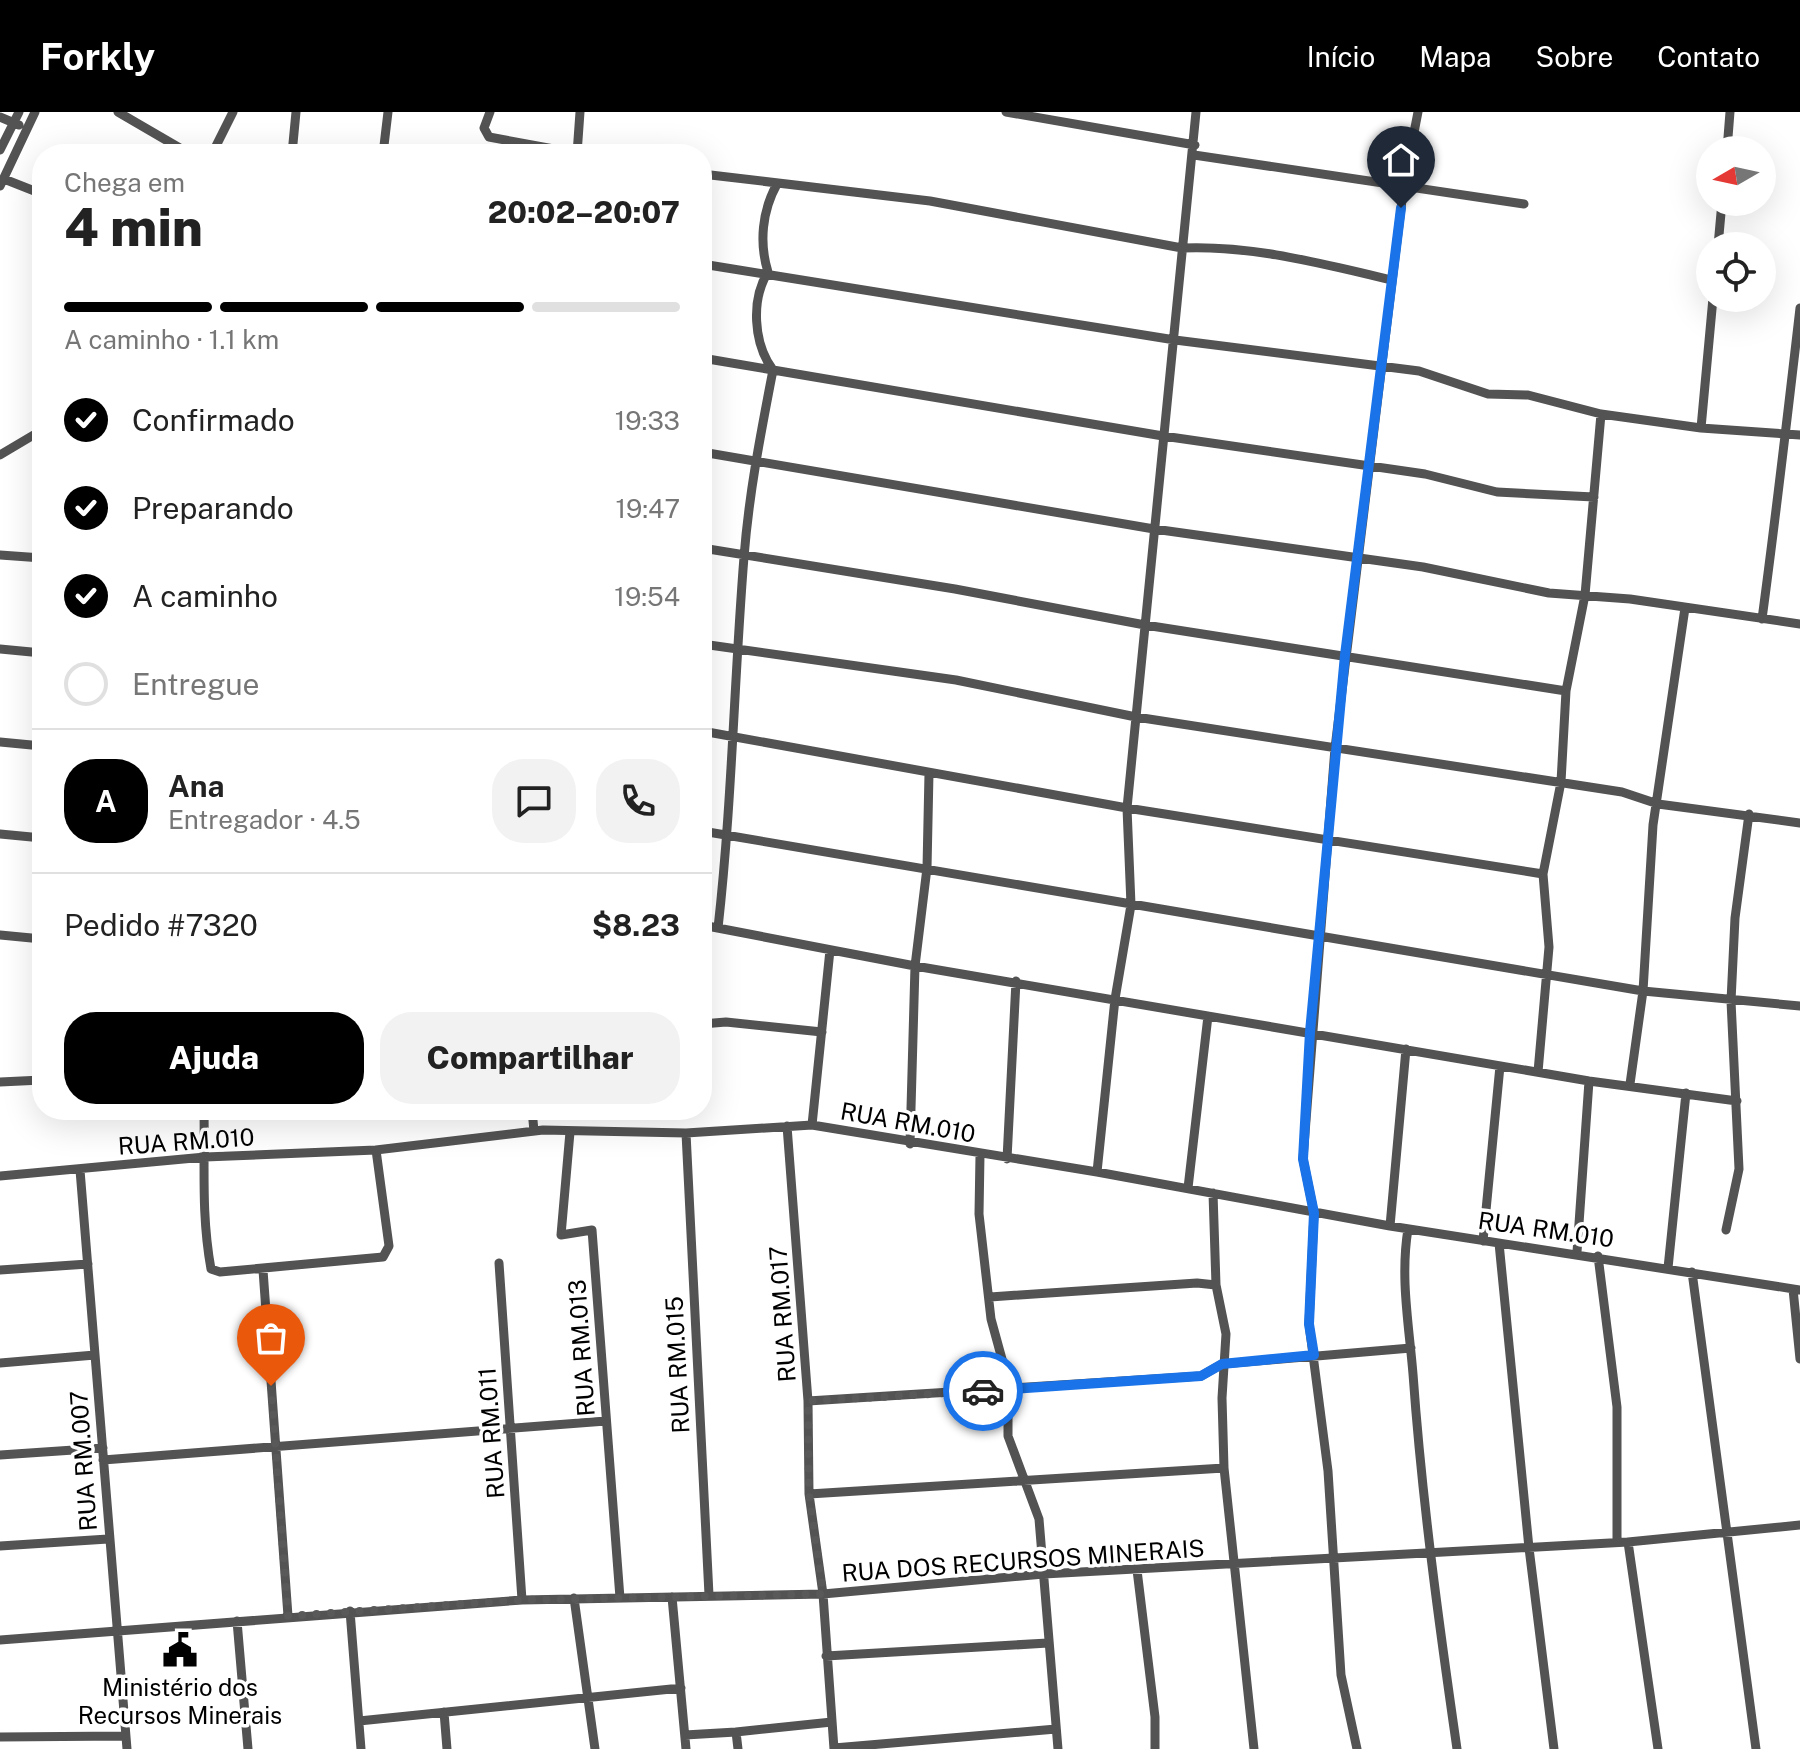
<!DOCTYPE html>
<html lang="pt">
<head>
<meta charset="utf-8">
<style>
  :root { --surface:#fff; --page:#f2f2f2; --text:#222; --muted:#767676; --line:#e0e0e0; --accent:#000 }
  body { margin:0; font-family:"Public Sans",sans-serif; background:var(--page); color:var(--text); height:100vh; display:flex; flex-direction:column; font-size:30px; white-space:nowrap }
  * { box-sizing:border-box; margin:0 }
  p { font-size:26px; color:var(--muted) }
  .icon { flex:none; width:44px; height:44px; fill:none; stroke:currentColor; stroke-width:2; stroke-linecap:round; stroke-linejoin:round }
  .map { position:relative; flex:1; overflow:hidden }
  .side { position:absolute; left:32px; top:32px; width:680px; height:976px; display:flex; flex-direction:column; background:var(--surface); border-radius:32px; box-shadow:0 8px 32px #0002 }
  .side>* { flex:none }
  .needle { width:52px; rotate:261deg }
  .fabs { position:absolute; left:1696px; top:24px; display:grid; gap:16px }
  .fabs a { display:grid; place-items:center; width:80px; height:80px; border-radius:50%; background:var(--surface); box-shadow:0 8px 32px #0002; font-size:40px }
  .pin { position:absolute; display:grid; place-items:center; width:68px; height:68px; color:#fff; margin:-82px -34px; border-radius:50% 50% 50% 0; rotate:-45deg; box-shadow:0 0 8px #0007 }
  .pin .icon { rotate:45deg }
  .courier { position:absolute; display:grid; place-items:center; width:80px; height:80px; margin:-40px; border:6px solid #1a73e8; border-radius:50%; background:#fff; color:#222; box-shadow:0 2px 10px #0007 }
  .summary em { font-style:normal; font-weight:800 }
  .summary div { display:flex; flex-direction:column-reverse }
  .summary { display:flex; align-items:center; justify-content:space-between; height:136px; padding:0 32px }
  h1 { font-size:52px; font-weight:800; line-height:60px }
  .bar { display:grid; grid-template-columns:repeat(4,1fr); gap:12px 8px; align-content:center; height:96px; padding:0 32px }
  .bar i { height:10px; border-radius:6px; background:var(--line) }
  .bar .selected { background:var(--accent) }
  .bar p { grid-column:span 4 }
  .line { display:flex; align-items:center; gap:20px; padding:0 32px; border-top:2px solid var(--line) }
  .line div { flex:1 }
  .round { display:grid; place-items:center; flex:none; width:84px; height:84px; border-radius:32px; background:var(--page) }
  ol { padding:0 32px; list-style:none }
  li { display:flex; align-items:center; gap:24px; height:88px }
  li p { margin-inline-start:auto }
  li .icon { padding:8px; border-radius:50%; background:var(--accent); color:#fff; stroke-width:4 }
  li:last-child { color:var(--muted) }
  li i { width:44px; height:44px; border:4px solid var(--line); border-radius:50% }
  .action { display:flex; gap:16px; margin-top:auto; padding:16px 32px }
  .action a { flex:1; height:92px; border-radius:32px; background:var(--accent); color:#fff; font-size:32px; font-weight:800; line-height:92px; text-align:center }
  .action a+a { background:var(--page); color:var(--text) }
  header { display:flex; align-items:center; gap:48px; box-sizing:border-box; height:112px; padding:0 40px; background:var(--accent); color:#fff }
  header strong { font-size:38px }
  nav { display:flex; gap:44px; margin-inline-start:auto; font-size:28px }
  .map>svg:first-child { display:block }
</style>
</head>
<body>
<header>
<strong>Forkly</strong>
<nav><a>Início</a><a>Mapa</a><a>Sobre</a><a>Contato</a></nav>
</header>
<div class="map">
<svg width="1800" height="1637" viewBox="0 0 1800 1637">
  <rect width="100%" height="100%" fill="#fff"/>
  <g fill="none" stroke-linecap="round" stroke-linejoin="round">
    <path stroke="#535353" stroke-width="9" d="M 118,0 L 190,42
      M 490,0 L 484,16 L 489,25 L 581,42
      M 1006,0 L 1195,33
      M 0,5 L 19,13
      M 0,38 L 19,0
      M 1727,38 L 1730,0
      M 212,42 L 233,0
      M 292,42 L 296,0
      M 383,42 L 388,0
      M 577,42 L 580,0
      M 1194,43 L 1524,92
      M 702,62 L 930,89 L 1182,136 C 1253,133 1323,152 1392,168
      M 4,67 L 42,82
      M 0,74 L 35,0
      M 1718,134 L 1722,90
      M 702,152 L 1175,228 L 1419,259 L 1488,282 L 1528,283 L 1601,302 L 1701,316 L 1800,323
      M 702,246 L 1163,324 L 1425,362 L 1497,380 L 1594,385
      M 1701,316 L 1713,186
      M 702,340 L 1154,417 L 1423,455 L 1549,481 L 1630,487 L 1800,512
      M 0,343 L 42,318
      M 702,436 L 955,477 L 1145,513 L 1566,579
      M 0,443 L 42,446
      M 1762,507 C 1776,403 1788,300 1800,196
      M 702,532 L 956,568 L 1136,605 L 1622,680 L 1658,692 L 1800,711
      M 0,537 L 42,541
      M 702,619 L 1127,696 L 1543,762
      M 0,630 L 42,634
      M 702,719 L 1643,879 L 1800,894
      M 0,722 L 42,726
      M 702,813 L 915,854 L 1589,969 L 1737,989
      M 718,816 C 732,692 734,569 744,445 C 749,381 761,320 773,258 C 753,231 751,187 768,160 C 759,131 762,99 777,72
      M 0,823 L 42,827
      M 702,912 L 726,910 L 822,920
      M 1538,960 L 1549,835 L 1543,762 L 1561,670 L 1566,579 L 1585,483 L 1601,302
      M 0,970 L 42,968
      M 1630,972 L 1643,879 L 1653,713 L 1685,496
      M 204,998 C 205,1053 201,1102 211,1157 L 220,1160 L 383,1145 L 389,1134 L 376,1038
      M 532,998 L 534,1019
      M 812,1013 L 830,838
      M 787,1014 L 808,1289 L 809,1382 L 823,1482 L 834,1637
      M 570,1020 L 561,1123 L 592,1118 L 620,1486
      M 686,1021 L 709,1483
      M 910,1032 L 915,854 L 927,756 L 929,661
      M 980,1043 L 979,1102 L 991,1207 L 1008,1269 L 1008,1324 L 1039,1407 L 1058,1637
      M 1007,1047 L 1016,869
      M 80,1058 L 127,1637
      M 1097,1060 L 1115,887 L 1131,793 L 1127,696 L 1196,0
      M 0,1064 L 205,1045 L 376,1038 L 543,1018 L 686,1021 L 812,1013 L 1097,1060 L 1390,1114 L 1800,1178
      M 1188,1076 L 1208,904
      M 1213,1081 L 1216,1173 L 1226,1222 L 1222,1286 L 1224,1356 L 1254,1637
      M 1390,1114 L 1406,937
      M 1408,1117 C 1400,1166 1409,1213 1413,1262 C 1422,1388 1439,1512 1457,1637
      M 1726,1118 L 1739,1057 L 1731,889 L 1735,806 L 1749,702
      M 1483,1129 L 1500,954
      M 1499,1131 L 1529,1436 L 1554,1637
      M 1577,1140 L 1589,969
      M 1598,1144 L 1617,1295 L 1617,1429
      M 499,1151 L 522,1488
      M 1668,1156 L 1686,981
      M 0,1158 L 88,1152
      M 263,1158 L 288,1504
      M 1692,1160 L 1756,1637
      M 1793,1177 L 1800,1247
      M 990,1185 L 1197,1171 L 1216,1173
      M 0,1251 L 95,1243
      M 808,1289 L 1201,1264 L 1222,1252 L 1411,1236
      M 0,1343 L 103,1336
      M 103,1348 L 606,1309
      M 809,1382 L 1224,1356
      M 1628,1430 L 1658,1637
      M 0,1434 L 108,1427
      M 1137,1458 L 1155,1605 L 1155,1637
      M 672,1485 L 686,1637
      M 574,1486 L 595,1637
      M 350,1499 L 361,1637
      M 237,1509 L 248,1637
      M 0,1528 L 522,1488 L 823,1482 L 1044,1462 L 1628,1430 L 1800,1413
      M 826,1544 L 1048,1531
      M 444,1600 L 447,1637
      M 359,1609 L 681,1576
      M 736,1620 L 832,1610
      M 685,1623 L 736,1620 L 738,1637
      M 0,1625 L 125,1624
      M 834,1636 L 1056,1617
      M 1357,1637 L 1341,1563 L 1328,1359 L 1309,1212 L 1314,1101 L 1303,1047 L 1335,636 L 1404,72 L 1418,0"/>
  </g>
  <g fill="none" stroke-linecap="round" stroke-linejoin="round">
    <path stroke="#595959" stroke-width="8" stroke-dasharray="0 14.4" d="M 271,1274 L 288,1504 L 522,1488 L 823,1482 L 809,1382 L 808,1289 L 983,1279"/>
    <path stroke="#1a73e8" stroke-width="10" d="M 983,1279 L 1201,1264 L 1222,1252 L 1314,1243 L 1309,1212 L 1314,1101 L 1303,1047 L 1310,920 L 1345,543 L 1401,96"/>
  </g>
  <defs>
    <g id="civic-bare" transform="scale(2.76)"><path d="M-.6-6.5H3V-4.5H.6V-3L4-1V1h2V6H-6V1h2V-1L-.6-3ZM-1.2 2.5V6h2.4V2.5Z" fill="#000" stroke="#fff" stroke-width="2.5" paint-order="stroke"/></g>
  </defs>
  <g fill-rule="evenodd">
    <use href="#civic-bare" x="180" y="1538"/>
  </g>
  <g text-anchor="middle" dominant-baseline="central" stroke-width="7" stroke-linejoin="round" paint-order="stroke">
    <g font-size="24" fill="#000" stroke="#fff">
      <text transform="translate(908 1010) rotate(10)">RUA RM.010</text>
      <text transform="translate(186 1029) rotate(-4)">RUA RM.010</text>
      <text transform="translate(1546 1117) rotate(8)">RUA RM.010</text>
      <text transform="translate(782 1202) rotate(-94)">RUA RM.017</text>
      <text transform="translate(581 1236) rotate(-94)">RUA RM.013</text>
      <text transform="translate(677 1253) rotate(-93)">RUA RM.015</text>
      <text transform="translate(491 1321) rotate(-94)">RUA RM.011</text>
      <text transform="translate(83 1349) rotate(-94)">RUA RM.007</text>
      <text transform="translate(1023 1448) rotate(-4)">RUA DOS RECURSOS MINERAIS</text>
    </g>
    <g font-size="24" fill="#000" stroke="#fff">
      <text x="180" y="1575">Ministério dos<tspan x="180" dy="28">Recursos Minerais</tspan></text>
    </g>
  </g>
</svg>
<div class="fabs">
<a><svg class="needle" viewBox="-14 -14 28 28"><path d="M0-13l5 13h-10z" fill="#e53935"/><path d="M0 13l5-13h-10z" fill="#767676"/></svg></a>
<a><svg class="icon" aria-label="locate" viewBox="0 0 24 24"><circle cx="12" cy="12" r="6"/><path d="M12 2v4M12 18v4M2 12h4M18 12h4"/></svg></a>
</div>
<div class="pin" style="left:271px;top:1274px;background:#ea580c"><svg class="icon" aria-label="bag" viewBox="0 0 24 24"><path d="M5 8h14l-1 12H6zM9 8a3 3 0 0 1 6 0"/></svg></div>
<div class="pin" style="left:1401px;top:96px;background:#1f2937"><svg class="icon" aria-label="home" viewBox="0 0 24 24"><path d="M3 11l9-7 9 7M6 9v11h12V9"/></svg></div>
<div class="courier" style="left:983px;top:1279px"><svg class="icon" aria-label="car" viewBox="0 0 24 24"><path d="M5 17H2v-5l4-1 3-4h7l3 4 3 1v5h-3M9 17h6M6 11h13"/><circle cx="7" cy="17" r="2"/><circle cx="17" cy="17" r="2"/></svg></div>
<section class="side">
<div class="summary"><div><h1>4 min</h1><p>Chega em</p></div><em>20:02–20:07</em></div>
<div class="bar"><i class="selected"></i><i class="selected"></i><i class="selected"></i><i></i><p>A caminho · 1.1 km</p></div>
<ol>
<li><svg class="icon" aria-label="check" viewBox="0 0 24 24"><path d="M5 12l5 5 9-10"/></svg>Confirmado<p>19:33</p></li>
<li><svg class="icon" aria-label="check" viewBox="0 0 24 24"><path d="M5 12l5 5 9-10"/></svg>Preparando<p>19:47</p></li>
<li><svg class="icon" aria-label="check" viewBox="0 0 24 24"><path d="M5 12l5 5 9-10"/></svg>A caminho<p>19:54</p></li>
<li><i></i>Entregue</li>
</ol>
<div class="line" style="height:144px"><b class="round" style="background:var(--accent);color:#fff">A</b><div><b>Ana</b><p>Entregador · 4.5</p></div><a class="round"><svg class="icon" aria-label="chat" viewBox="0 0 24 24"><path d="M4 5h16v11H9l-5 4z"/></svg></a><a class="round"><svg class="icon" aria-label="phone" viewBox="0 0 24 24"><path d="M5 4h4l2 5-3 2q2 4 5 5l2-3 5 2v4C11 20 4 13 5 4z"/></svg></a></div>
<div class="line" style="height:104px"><div>Pedido #7320</div><b>$8.23</b></div>
<div class="action"><a>Ajuda</a><a>Compartilhar</a></div>
</section>
</div>
</body>
</html>
